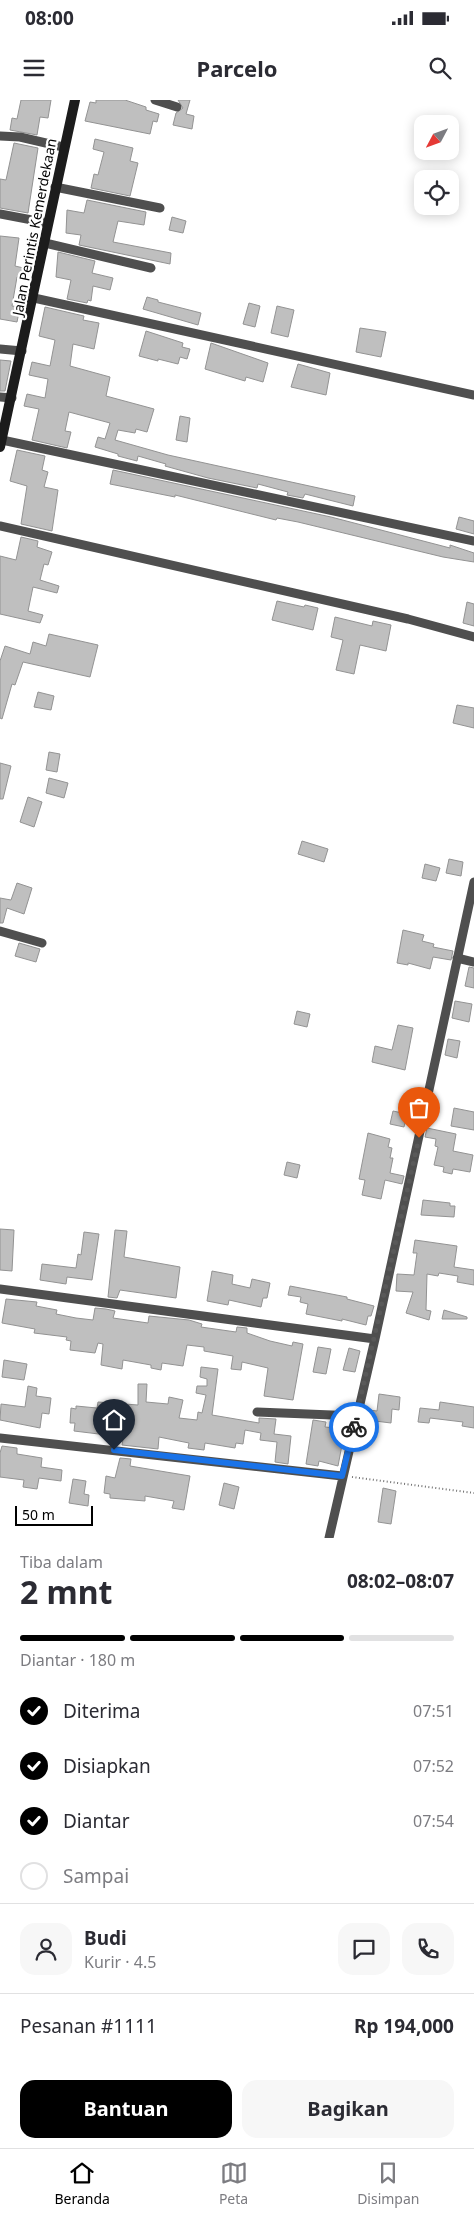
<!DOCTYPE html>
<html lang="id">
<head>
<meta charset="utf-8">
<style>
  :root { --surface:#fff; --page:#f7f7f7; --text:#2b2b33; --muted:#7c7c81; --line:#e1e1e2; --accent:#000 }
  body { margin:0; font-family:"Noto Sans",sans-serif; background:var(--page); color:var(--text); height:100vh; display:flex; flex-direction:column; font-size:19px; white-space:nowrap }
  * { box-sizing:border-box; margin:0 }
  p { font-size:16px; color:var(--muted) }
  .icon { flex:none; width:28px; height:28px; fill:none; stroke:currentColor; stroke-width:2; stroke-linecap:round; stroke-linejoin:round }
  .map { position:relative; height:1438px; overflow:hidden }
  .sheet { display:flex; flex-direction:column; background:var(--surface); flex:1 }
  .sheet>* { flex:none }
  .needle { width:32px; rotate:229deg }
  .controls { position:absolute; left:414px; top:15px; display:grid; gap:10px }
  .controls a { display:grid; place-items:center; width:45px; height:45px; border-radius:10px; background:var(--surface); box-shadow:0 2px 12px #0003; font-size:25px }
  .scale { position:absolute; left:15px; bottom:12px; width:78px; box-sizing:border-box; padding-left:5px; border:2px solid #000; border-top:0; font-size:14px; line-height:18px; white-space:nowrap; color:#000; -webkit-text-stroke:4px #fff; paint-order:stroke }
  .pin { position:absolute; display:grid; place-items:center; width:42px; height:42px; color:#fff; margin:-51px -21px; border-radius:50% 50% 50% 0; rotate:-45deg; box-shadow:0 0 5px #0007 }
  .pin .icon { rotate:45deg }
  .courier { position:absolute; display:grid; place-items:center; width:50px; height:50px; margin:-25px; border:4px solid #1a73e8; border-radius:50%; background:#fff; color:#222; box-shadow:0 1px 6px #0007 }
  .overview em { font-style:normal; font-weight:700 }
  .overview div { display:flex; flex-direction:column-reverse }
  .overview { display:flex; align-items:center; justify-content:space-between; height:85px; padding:0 20px }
  h1 { font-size:32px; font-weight:700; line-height:38px }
  .bar { display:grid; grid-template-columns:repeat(4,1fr); gap:8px 5px; align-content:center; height:60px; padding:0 20px }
  .bar i { height:6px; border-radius:4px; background:var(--line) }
  .bar .selected { background:var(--accent) }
  .bar p { grid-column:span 4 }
  .line { display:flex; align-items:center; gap:12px; padding:0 20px; border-top:1px solid var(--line) }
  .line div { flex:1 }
  .round { display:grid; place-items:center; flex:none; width:52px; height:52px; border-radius:15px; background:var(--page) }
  ol { padding:0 20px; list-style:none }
  li { display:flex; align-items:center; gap:15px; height:55px }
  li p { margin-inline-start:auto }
  li .icon { padding:5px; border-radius:50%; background:var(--accent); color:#fff; stroke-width:4 }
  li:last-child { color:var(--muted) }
  li i { width:28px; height:28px; border:2px solid var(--line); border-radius:50% }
  .primary-button { display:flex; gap:10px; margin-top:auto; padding:10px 20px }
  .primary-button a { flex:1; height:58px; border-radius:15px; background:var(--accent); color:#fff; font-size:20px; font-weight:700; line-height:58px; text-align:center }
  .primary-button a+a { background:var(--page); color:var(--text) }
  .status { display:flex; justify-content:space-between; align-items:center; height:35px; padding:0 25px; background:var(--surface); direction:ltr }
  .status svg { height:14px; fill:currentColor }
  header { display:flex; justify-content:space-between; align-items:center; height:65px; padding:0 20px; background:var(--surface); font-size:22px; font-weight:700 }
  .menu { display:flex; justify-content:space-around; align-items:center; height:70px; border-top:1px solid var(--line); background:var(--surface); font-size:14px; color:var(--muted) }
  .menu a { display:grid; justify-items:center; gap:2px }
  .menu .selected { color:var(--accent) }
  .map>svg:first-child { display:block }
</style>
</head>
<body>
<div class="status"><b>08:00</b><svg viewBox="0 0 49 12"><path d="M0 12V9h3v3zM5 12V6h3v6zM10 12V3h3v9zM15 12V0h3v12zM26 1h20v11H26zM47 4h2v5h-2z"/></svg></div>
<header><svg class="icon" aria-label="menu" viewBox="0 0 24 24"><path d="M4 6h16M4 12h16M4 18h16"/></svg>Parcelo<svg class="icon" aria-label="search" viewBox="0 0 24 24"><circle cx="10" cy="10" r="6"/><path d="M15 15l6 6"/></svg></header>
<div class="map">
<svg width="474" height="1438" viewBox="0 0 474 1438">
  <rect width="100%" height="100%" fill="#fff"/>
  <path fill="#bfbfbf" stroke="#939393" d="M 21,0 L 51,0 L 48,18 L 40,17 L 37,35 L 10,30 L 12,18 L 17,19 Z
    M 96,0 L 125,0 L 146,7 L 146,10 L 159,14 L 157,22 L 153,21 L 150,34 L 85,21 L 90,2 L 96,3 Z
    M 190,0 L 186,14 L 194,16 L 192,29 L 173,25 L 176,13 L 183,8 L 178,0 Z
    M 95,39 L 133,48 L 130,61 L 138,63 L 130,96 L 91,88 L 94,74 L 98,75 L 104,52 L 93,49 Z
    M 14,43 L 38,48 L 28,113 L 0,108 L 0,79 L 6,80 Z
    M 87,100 L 146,112 L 144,125 L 118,121 L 113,142 L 171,153 L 170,164 L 79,145 L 81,135 L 66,133 L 67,110 L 84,113 Z
    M 172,117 L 186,121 L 183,133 L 169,130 Z
    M 0,136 L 19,138 L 15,166 L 28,169 L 26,179 L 17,177 L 12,206 L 20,207 L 17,222 L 0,219 Z
    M 58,152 L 95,161 L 92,173 L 113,178 L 110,190 L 93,186 L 91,201 L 88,200 L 87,203 L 67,199 L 71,180 L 56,177 Z
    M 147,197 L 158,200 L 158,202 L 201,213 L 198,225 L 143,209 Z
    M 249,203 L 260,206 L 255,227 L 243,224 Z
    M 277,206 L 294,210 L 288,237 L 271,233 Z
    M 45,207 L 84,216 L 83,220 L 99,223 L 94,249 L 73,244 L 70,266 L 110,277 L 106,296 L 154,309 L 147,332 L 136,329 L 135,333 L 118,330 L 115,340 L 168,355 L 355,396 L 353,406 L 305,394 L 303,398 L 287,395 L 288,392 L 258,384 L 257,388 L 208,378 L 165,366 L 166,364 L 138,356 L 137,361 L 118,356 L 118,354 L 95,347 L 98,337 L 105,339 L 110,323 L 69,312 L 65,331 L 71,332 L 67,348 L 32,340 L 39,309 L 24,306 L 27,294 L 45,298 L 48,279 L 29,275 L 32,262 L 50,266 L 55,240 L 39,236 Z
    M 360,228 L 386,232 L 381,257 L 356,252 Z
    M 146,231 L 183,243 L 182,247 L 190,249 L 187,259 L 180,257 L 178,264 L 158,259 L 158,261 L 139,256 Z
    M 211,243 L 268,263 L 263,282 L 246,277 L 245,281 L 205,269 Z
    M 0,260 L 11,261 L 5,291 L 0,291 Z
    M 298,264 L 330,273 L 326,295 L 291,287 Z
    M 180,316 L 190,318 L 187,342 L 176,340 Z
    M 17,350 L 45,356 L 42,370 L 48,372 L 44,387 L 58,390 L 52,431 L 21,424 L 27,386 L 10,381 Z
    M 113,370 L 331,417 L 450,448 L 450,445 L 474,453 L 474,462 L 443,457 L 298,422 L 277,418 L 276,420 L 175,395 L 175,397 L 110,384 Z
    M 459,417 L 474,421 L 474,434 L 456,429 Z
    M 21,437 L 38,441 L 37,447 L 52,452 L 48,465 L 44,464 L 40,480 L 59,486 L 57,493 L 33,487 L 28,511 L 43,515 L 40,523 L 0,514 L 0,456 L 16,460 Z
    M 277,501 L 304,507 L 305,505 L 318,508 L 313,530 L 272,520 Z
    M 467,502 L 474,504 L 474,526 L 463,523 Z
    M 335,517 L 372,526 L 373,521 L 391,525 L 386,551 L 360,545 L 354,574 L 336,570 L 343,540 L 331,537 Z
    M 49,534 L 98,545 L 90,577 L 23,562 L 15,585 L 12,584 L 2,619 L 0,618 L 0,561 L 5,546 L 30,554 L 33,542 L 46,546 Z
    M 38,592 L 54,596 L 51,610 L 34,607 Z
    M 457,605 L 474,608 L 474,628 L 453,623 Z
    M 49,652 L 60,654 L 57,672 L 46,670 Z
    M 0,663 L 11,666 L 3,699 L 0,699 Z
    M 49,678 L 68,683 L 64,698 L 46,693 Z
    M 28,697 L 42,702 L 34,727 L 20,722 Z
    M 302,741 L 328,749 L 324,762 L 298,754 Z
    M 449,759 L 463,762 L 461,776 L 446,773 Z
    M 425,764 L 440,768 L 436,781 L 422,778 Z
    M 17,783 L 32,788 L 24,814 L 7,808 L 3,823 L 0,823 L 0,798 L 11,800 Z
    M 403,830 L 424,835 L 422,841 L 434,844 L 433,847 L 453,851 L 451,860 L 433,857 L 430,869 L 408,863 L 408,865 L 397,863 Z
    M 19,843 L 40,849 L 36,862 L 15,856 Z
    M 469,867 L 474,868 L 474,888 L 465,886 Z
    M 455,901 L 472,904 L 469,922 L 452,918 Z
    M 297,911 L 310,914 L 307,927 L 294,924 Z
    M 398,925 L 413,928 L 405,970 L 372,962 L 375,946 L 392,950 Z
    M 448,939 L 460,941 L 457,958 L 445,955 Z
    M 454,1008 L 474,1012 L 474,1030 L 451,1026 Z
    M 393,1011 L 407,1014 L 404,1027 L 390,1024 Z
    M 427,1028 L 456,1034 L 453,1051 L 473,1055 L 470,1072 L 453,1069 L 452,1074 L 443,1072 L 444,1067 L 434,1065 L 438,1047 L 435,1046 L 436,1039 L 425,1037 Z
    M 368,1033 L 390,1039 L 388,1047 L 392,1048 L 390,1058 L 393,1058 L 390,1073 L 404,1076 L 402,1084 L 385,1080 L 381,1099 L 362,1095 L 365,1080 L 359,1079 Z
    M 287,1062 L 300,1065 L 297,1078 L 284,1075 Z
    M 423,1100 L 450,1103 L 450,1106 L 455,1106 L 454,1117 L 421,1115 Z
    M 0,1129 L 14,1130 L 12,1171 L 0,1170 Z
    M 115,1130 L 127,1131 L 124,1157 L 180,1167 L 176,1198 L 120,1190 L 117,1198 L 108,1197 Z
    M 84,1132 L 99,1134 L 92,1180 L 67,1177 L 66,1184 L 40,1180 L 42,1164 L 76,1168 L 78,1154 L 81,1155 Z
    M 415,1140 L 457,1146 L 454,1167 L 474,1170 L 474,1185 L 457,1182 L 458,1176 L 439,1173 L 438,1176 L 427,1174 L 426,1210 L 431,1211 L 429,1220 L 406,1213 L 413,1192 L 396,1191 L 397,1174 L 414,1175 L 417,1153 L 413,1153 Z
    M 212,1171 L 233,1175 L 232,1184 L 250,1188 L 252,1179 L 270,1183 L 267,1198 L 263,1198 L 261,1207 L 229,1200 L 228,1205 L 207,1201 Z
    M 290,1186 L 347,1197 L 347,1199 L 374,1206 L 371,1216 L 368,1216 L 366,1225 L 342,1219 L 342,1221 L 306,1214 L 308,1204 L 300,1202 L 301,1197 L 288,1195 Z
    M 6,1199 L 37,1202 L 36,1206 L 57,1210 L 56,1214 L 76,1218 L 93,1220 L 95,1208 L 106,1209 L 115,1211 L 113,1218 L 148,1223 L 149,1216 L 189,1220 L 202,1224 L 201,1227 L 236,1232 L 237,1227 L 247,1228 L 247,1233 L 270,1241 L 292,1246 L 293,1242 L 303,1244 L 293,1300 L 264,1296 L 268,1268 L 242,1262 L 241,1270 L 231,1269 L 233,1256 L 204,1251 L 204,1247 L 187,1245 L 183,1266 L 162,1263 L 161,1270 L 151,1268 L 151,1265 L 123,1260 L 122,1269 L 101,1265 L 103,1244 L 98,1243 L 95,1253 L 70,1250 L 71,1241 L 66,1240 L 67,1237 L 34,1233 L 35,1229 L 2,1223 Z
    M 444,1210 L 467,1217 L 467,1219 L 442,1219 Z
    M 318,1247 L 331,1249 L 326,1274 L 313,1272 Z
    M 349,1248 L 360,1251 L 355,1272 L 343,1270 Z
    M 4,1260 L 27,1264 L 24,1280 L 2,1277 Z
    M 201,1267 L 218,1269 L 212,1315 L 259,1323 L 259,1318 L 276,1319 L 274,1334 L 291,1336 L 288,1364 L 275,1362 L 277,1342 L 260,1340 L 261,1333 L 245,1330 L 243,1344 L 236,1343 L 235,1348 L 205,1343 L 204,1350 L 188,1348 L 189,1343 L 159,1337 L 158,1349 L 122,1345 L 124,1334 L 107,1332 L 107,1335 L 74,1331 L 75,1323 L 70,1323 L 71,1308 L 76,1309 L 76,1306 L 97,1308 L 98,1302 L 138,1305 L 138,1284 L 147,1284 L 146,1302 L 168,1304 L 169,1297 L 183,1300 L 179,1318 L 197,1320 L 198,1312 L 202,1313 L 206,1295 L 196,1293 L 197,1286 L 207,1286 L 207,1279 L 200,1277 Z
    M 28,1286 L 37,1288 L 36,1296 L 51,1298 L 49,1314 L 42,1313 L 40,1328 L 0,1320 L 1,1304 L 25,1307 Z
    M 379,1294 L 400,1297 L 399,1310 L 392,1309 L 391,1323 L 367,1320 L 369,1310 L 377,1311 Z
    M 440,1302 L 474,1307 L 474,1328 L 462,1326 L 463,1322 L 430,1318 L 429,1323 L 418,1322 L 420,1308 L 439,1310 Z
    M 313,1320 L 326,1322 L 325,1327 L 345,1329 L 338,1366 L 319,1361 L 318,1366 L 306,1364 Z
    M 2,1346 L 17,1348 L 17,1354 L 42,1358 L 41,1367 L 62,1370 L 61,1381 L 39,1378 L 37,1389 L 23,1387 L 24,1380 L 0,1377 L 0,1353 Z
    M 120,1358 L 131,1359 L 130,1366 L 190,1376 L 184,1410 L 172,1408 L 174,1401 L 145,1396 L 145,1401 L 110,1398 L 110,1394 L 104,1393 L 106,1376 L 115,1378 Z
    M 73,1379 L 86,1381 L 84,1394 L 89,1395 L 88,1406 L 69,1403 Z
    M 224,1383 L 239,1387 L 234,1409 L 219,1405 Z
    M 383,1388 L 396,1391 L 391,1424 L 378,1422 Z"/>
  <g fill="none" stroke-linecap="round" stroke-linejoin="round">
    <path stroke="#717171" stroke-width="2" stroke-dasharray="1 2.5" stroke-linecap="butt" d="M 352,1377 L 474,1393"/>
    <path stroke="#4f4f4f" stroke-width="9" d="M 155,0 L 177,7
      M 0,36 L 20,37 L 63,47
      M 55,87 L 160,108
      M 0,114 L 48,123
      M 45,143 L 151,168
      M 34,198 L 474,295
      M 0,249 L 22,251
      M 0,297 L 12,298
      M 2,340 L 474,441
      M 0,426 L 408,519 L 474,537
      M 0,831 L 42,843
      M 457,858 L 474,862
      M 0,1189 L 375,1239
      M 257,1312 L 357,1316
      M 0,1338 L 342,1376
      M 329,1438 L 375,1239 L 474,782"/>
    <path stroke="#1c1c1c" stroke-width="10" d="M 0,347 L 75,0"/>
  </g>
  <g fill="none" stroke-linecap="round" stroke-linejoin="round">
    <path stroke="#595959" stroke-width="5" stroke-dasharray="0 9" d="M 354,1327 L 419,1038"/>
    <path stroke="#1a73e8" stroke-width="6" d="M 114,1350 L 342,1376 L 354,1327"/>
  </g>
  <g text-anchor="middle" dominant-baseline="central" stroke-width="4.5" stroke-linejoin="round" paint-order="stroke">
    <g font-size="14" fill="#000" stroke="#fff">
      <text transform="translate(34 127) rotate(-79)">Jalan Perintis Kemerdekaan</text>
    </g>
  </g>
</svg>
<div class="controls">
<a><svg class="needle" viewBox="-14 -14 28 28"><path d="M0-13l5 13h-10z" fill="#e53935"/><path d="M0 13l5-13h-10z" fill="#7c7c81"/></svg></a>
<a><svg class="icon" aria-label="locate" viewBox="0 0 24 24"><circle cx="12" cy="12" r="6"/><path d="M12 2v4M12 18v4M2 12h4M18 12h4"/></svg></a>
</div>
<div class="scale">50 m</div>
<div class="pin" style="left:419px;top:1038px;background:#ea580c"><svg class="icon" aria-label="bag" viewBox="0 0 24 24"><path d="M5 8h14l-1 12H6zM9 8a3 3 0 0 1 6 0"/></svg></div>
<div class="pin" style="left:114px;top:1350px;background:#1f2937"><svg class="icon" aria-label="home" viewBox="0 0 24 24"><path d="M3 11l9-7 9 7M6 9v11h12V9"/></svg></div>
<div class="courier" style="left:354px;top:1327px"><svg class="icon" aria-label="bike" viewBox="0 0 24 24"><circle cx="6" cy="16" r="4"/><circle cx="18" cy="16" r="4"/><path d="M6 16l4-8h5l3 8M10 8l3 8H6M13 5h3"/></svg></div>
</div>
<section class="sheet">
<div class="overview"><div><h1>2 mnt</h1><p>Tiba dalam</p></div><em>08:02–08:07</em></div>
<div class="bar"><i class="selected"></i><i class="selected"></i><i class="selected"></i><i></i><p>Diantar · 180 m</p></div>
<ol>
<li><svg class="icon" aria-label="check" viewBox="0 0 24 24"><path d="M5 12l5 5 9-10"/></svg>Diterima<p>07:51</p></li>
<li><svg class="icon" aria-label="check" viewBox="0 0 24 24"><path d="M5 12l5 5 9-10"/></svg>Disiapkan<p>07:52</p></li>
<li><svg class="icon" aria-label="check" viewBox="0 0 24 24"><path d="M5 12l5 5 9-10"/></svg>Diantar<p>07:54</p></li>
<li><i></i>Sampai</li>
</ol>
<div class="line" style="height:90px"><a class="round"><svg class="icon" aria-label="person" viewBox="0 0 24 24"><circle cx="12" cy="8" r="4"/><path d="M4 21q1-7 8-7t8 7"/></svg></a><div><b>Budi</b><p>Kurir · 4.5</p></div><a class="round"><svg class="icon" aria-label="chat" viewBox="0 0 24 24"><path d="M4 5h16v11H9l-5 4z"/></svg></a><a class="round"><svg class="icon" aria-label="phone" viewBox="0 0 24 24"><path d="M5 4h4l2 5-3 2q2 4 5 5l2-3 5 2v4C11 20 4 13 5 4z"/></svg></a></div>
<div class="line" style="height:65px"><div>Pesanan #1111</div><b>Rp 194,000</b></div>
<div class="primary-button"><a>Bantuan</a><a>Bagikan</a></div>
</section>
<nav class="menu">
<a class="selected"><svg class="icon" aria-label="home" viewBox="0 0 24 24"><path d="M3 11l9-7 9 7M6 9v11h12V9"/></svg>Beranda</a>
<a><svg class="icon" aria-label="map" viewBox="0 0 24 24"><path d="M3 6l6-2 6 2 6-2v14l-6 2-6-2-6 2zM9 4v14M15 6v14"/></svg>Peta</a>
<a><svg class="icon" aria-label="saved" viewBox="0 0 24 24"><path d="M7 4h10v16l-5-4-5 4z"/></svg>Disimpan</a>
</nav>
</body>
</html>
